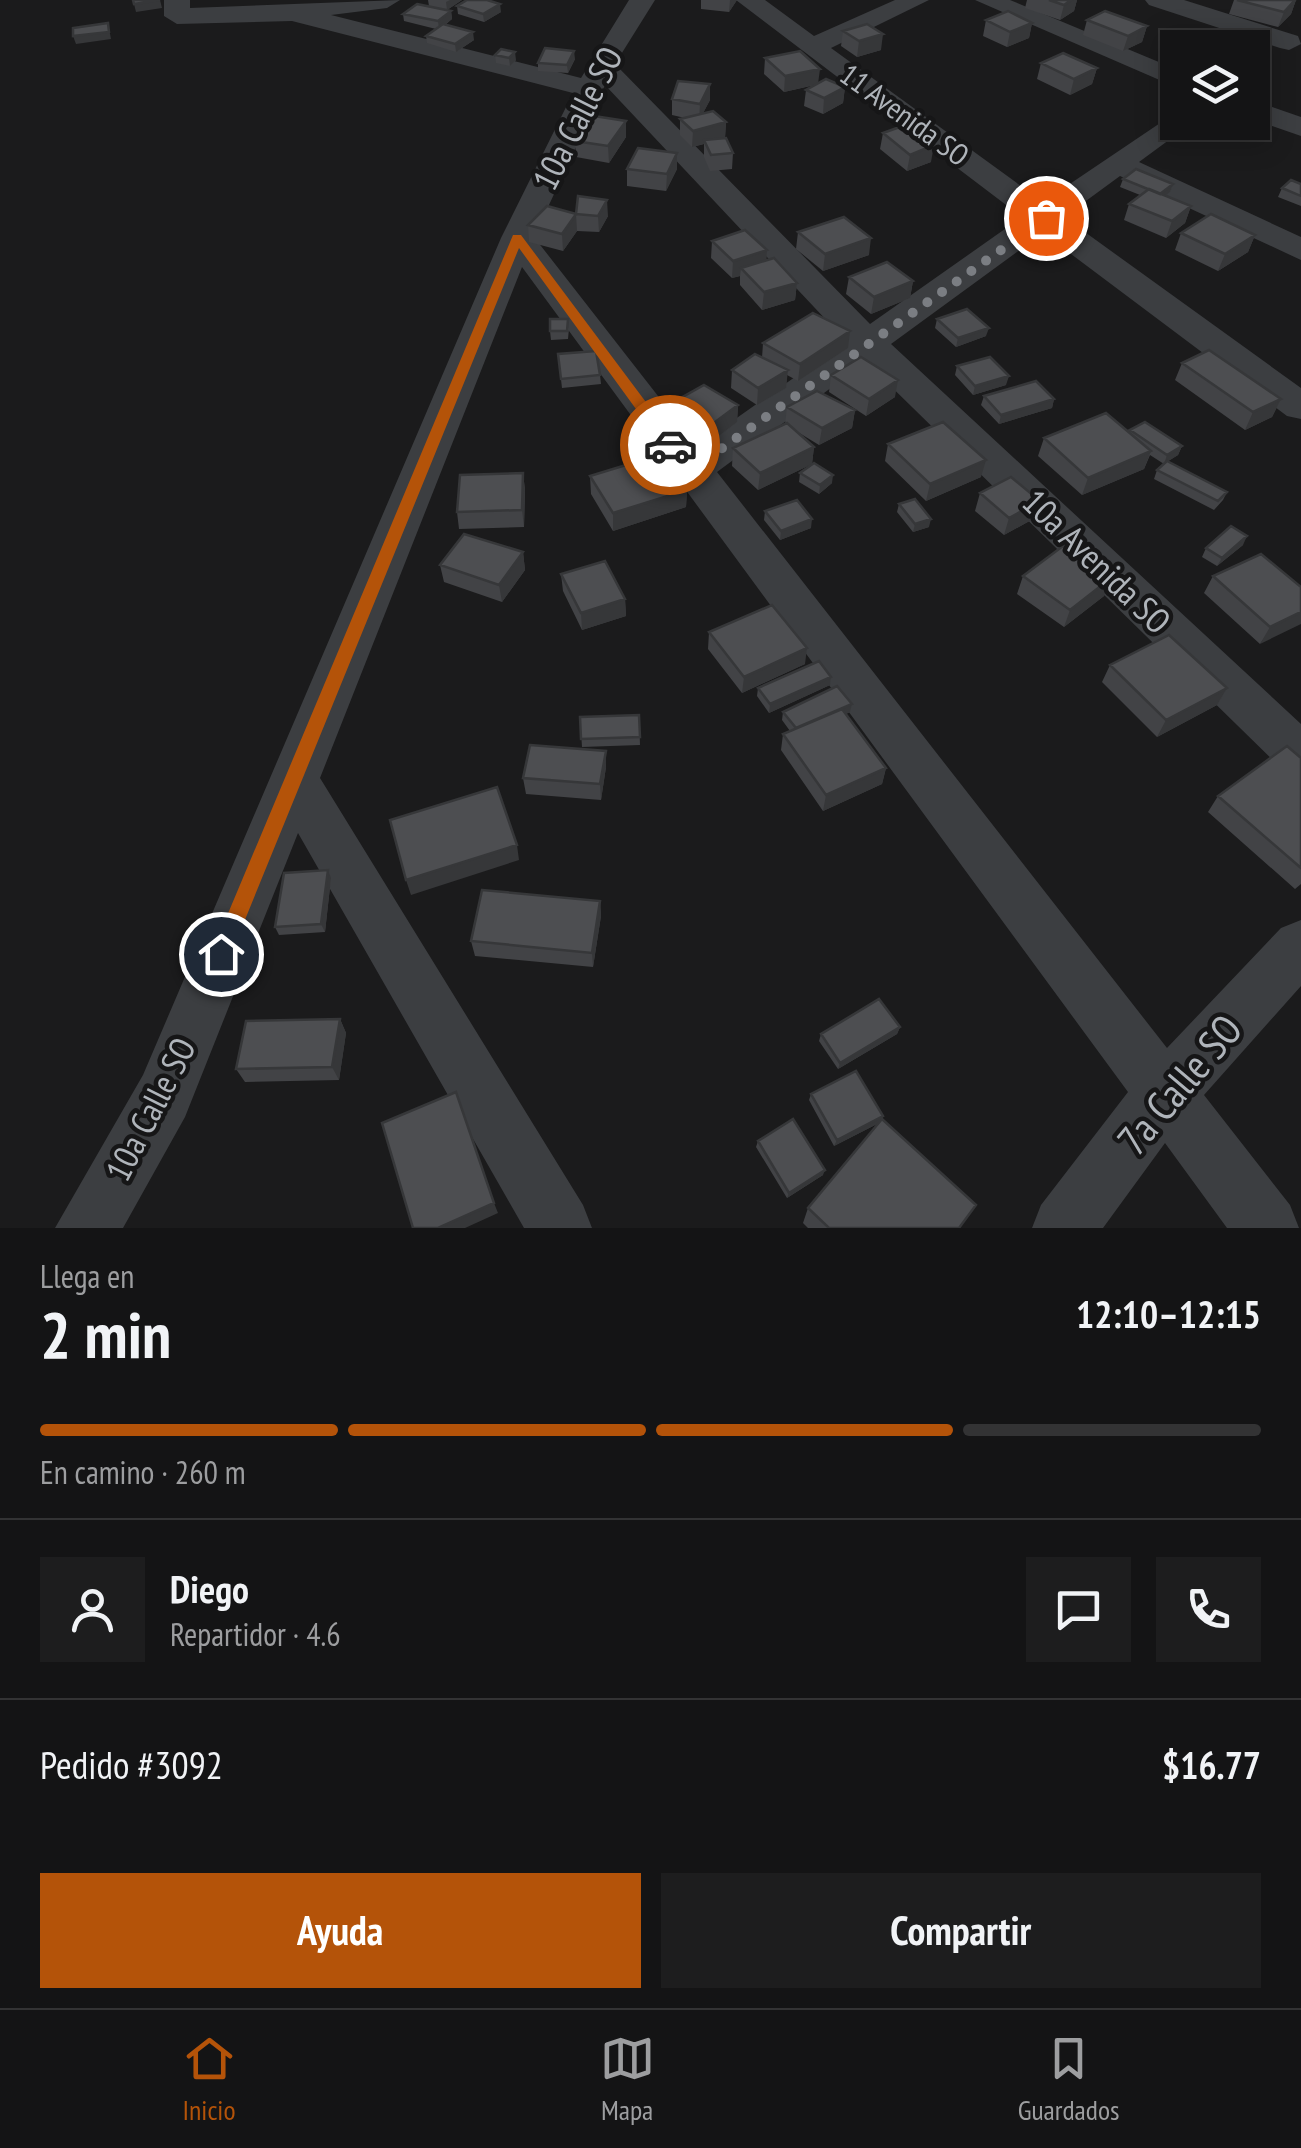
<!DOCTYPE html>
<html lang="es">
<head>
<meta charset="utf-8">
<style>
  :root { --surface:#141415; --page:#1d1d1e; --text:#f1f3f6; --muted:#9d9ea0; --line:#333334; --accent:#b45309 }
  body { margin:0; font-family:"PT Sans Narrow",sans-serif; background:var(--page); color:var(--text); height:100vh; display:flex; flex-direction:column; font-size:38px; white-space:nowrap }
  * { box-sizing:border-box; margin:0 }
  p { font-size:32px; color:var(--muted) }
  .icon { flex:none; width:55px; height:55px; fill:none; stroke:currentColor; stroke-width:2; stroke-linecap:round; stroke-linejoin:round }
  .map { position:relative; height:1228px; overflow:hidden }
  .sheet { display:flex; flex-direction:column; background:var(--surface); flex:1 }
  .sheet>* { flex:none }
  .fabs { position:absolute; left:1160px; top:30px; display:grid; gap:20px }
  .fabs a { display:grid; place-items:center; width:110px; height:110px; border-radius:0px; background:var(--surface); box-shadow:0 5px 25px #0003,0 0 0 2px var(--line); font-size:50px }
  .pin { position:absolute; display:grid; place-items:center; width:85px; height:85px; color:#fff; margin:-42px; border:5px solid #fff; border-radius:50%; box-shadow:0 2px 10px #0007 }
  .courier { position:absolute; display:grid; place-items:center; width:100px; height:100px; margin:-50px; border:8px solid #b45309; border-radius:50%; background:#fff; color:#222; box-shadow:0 2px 12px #0007 }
  .summary em { font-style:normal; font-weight:600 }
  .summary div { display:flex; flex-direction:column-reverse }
  .summary { display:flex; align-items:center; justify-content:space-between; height:170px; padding:0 40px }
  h1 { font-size:65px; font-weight:600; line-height:75px }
  .bar { display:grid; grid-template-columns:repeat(4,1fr); gap:15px 10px; align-content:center; height:120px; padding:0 40px }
  .bar i { height:12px; border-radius:8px; background:var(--line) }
  .bar .current { background:var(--accent) }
  .bar p { grid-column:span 4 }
  .line { display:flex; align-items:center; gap:25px; padding:0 40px; border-top:2px solid var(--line) }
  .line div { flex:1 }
  .round { display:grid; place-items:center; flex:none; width:105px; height:105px; border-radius:0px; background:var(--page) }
  .action { display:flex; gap:20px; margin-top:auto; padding:20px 40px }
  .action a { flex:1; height:115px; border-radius:0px; background:var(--accent); color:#fff; font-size:40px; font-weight:600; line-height:115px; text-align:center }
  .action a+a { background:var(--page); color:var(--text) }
  .menu { display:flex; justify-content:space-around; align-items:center; height:140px; border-top:2px solid var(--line); background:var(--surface); font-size:28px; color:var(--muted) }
  .menu a { display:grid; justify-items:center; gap:5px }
  .menu .current { color:var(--accent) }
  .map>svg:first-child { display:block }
</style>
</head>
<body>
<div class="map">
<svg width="1301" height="1228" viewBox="0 0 1301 1228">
  <rect width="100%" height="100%" fill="#1b1b1c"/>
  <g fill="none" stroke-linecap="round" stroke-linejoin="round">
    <path fill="#3c3e41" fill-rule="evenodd" d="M 164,0 L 190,0 L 190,8 L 400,0 L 387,8 L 331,15 L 581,78 L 629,0 L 655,0 L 615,64 L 870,324 L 1022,217 L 736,0 L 765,0 L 814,36 L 895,0 L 929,0 L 831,48 L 1043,202 L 1178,111 L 1178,122 L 1191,122 L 1188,126 L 1139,162 L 1301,237 L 1301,260 L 1120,176 L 1064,217 L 1301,388 L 1301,419 L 1287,416 L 1043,233 L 891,344 L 1301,724 L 1301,776 L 1283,770 L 866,362 L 717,472 L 1167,1048 L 1281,928 L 1301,920 L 1301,986 L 1204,1095 L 1290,1205 L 1299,1228 L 1227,1228 L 1165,1143 L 1103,1228 L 1032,1228 L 1041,1205 L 1128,1092 L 522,267 L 320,778 L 583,1205 L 592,1228 L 524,1228 L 298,833 L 185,1117 L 123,1228 L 55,1228 L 143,1075 L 501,238 L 573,93 L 292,21 L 177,24 L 164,16 ZM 605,85 L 846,341 L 697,446 L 534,237 Z
      M 975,0 L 1010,0 L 1178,70 L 1178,88 Z
      M 1145,0 L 1184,0 L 1298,36 L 1301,44 L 1289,50 L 1280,48 L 1149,5 Z
      M 1252,100 L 1301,117 L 1301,136 L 1252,119 Z"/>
  </g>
  <path fill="#424346" d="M 428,0 L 462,0 L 447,10 L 429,6 Z
    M 701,0 L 737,0 L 729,12 L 701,9 Z
    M 1027,0 L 1077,0 L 1074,11 L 1060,20 L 1025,8 Z
    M 1234,0 L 1296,0 L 1291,14 L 1278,27 L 1229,14 Z
    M 457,6 L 501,12 L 484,22 L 458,14 Z
    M 451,11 L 452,19 L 445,25 L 474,40 L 456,52 L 427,43 L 426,36 L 436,29 L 404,21 L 403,14 Z
    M 986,20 L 1032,23 L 1029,38 L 1007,47 L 983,36 Z
    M 1087,20 L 1147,26 L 1142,42 L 1123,51 L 1083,35 Z
    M 843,31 L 881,50 L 857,57 L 841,46 Z
    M 1178,52 L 1178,72 L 1170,69 L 1175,53 Z
    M 495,55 L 516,60 L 510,66 L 496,63 Z
    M 765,58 L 818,83 L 845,87 L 843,103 L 823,114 L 804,106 L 806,90 L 815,85 L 784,92 L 764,74 Z
    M 575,59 L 568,73 L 538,71 L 538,63 Z
    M 1041,63 L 1097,68 L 1092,84 L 1070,95 L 1037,79 Z
    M 672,99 L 710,100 L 703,113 L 726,122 L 725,138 L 733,153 L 732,169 L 710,171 L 704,157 L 704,144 L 692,147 L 680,135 L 680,119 L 685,118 L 672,115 Z
    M 626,121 L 626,137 L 609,163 L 576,157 L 575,141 Z
    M 883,133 L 931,162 L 907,171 L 880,149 Z
    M 627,169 L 677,169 L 666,191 L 627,186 Z
    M 1123,179 L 1173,184 L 1170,192 L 1165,196 L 1191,206 L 1185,223 L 1166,238 L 1124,220 L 1129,204 L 1140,195 L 1120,187 Z
    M 1301,184 L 1301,206 L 1278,197 L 1282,188 Z
    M 576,214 L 608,216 L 599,232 L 577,231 L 563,251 L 529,242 L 528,225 Z
    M 798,232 L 869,255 L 823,271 L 796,249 Z
    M 1181,233 L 1255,235 L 1248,252 L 1218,271 L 1175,250 Z
    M 712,241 L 767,250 L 766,260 L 797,283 L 795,300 L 762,310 L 740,285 L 740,276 L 732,278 L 711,258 Z
    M 849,277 L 913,281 L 910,298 L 871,314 L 846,294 Z
    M 937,319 L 986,336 L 956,347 L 935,328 Z
    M 569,328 L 568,339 L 551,340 L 550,331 Z
    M 763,343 L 848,348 L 798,381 L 787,375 L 786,388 L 757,405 L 731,388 L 732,370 L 762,358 Z
    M 558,354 L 600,375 L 601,384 L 562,388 Z
    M 1182,363 L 1281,399 L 1272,417 L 1245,430 L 1175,380 Z
    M 957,366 L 1006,385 L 973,395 L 955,375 Z
    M 831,375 L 895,397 L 866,416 L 829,392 Z
    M 984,396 L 1054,399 L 1052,408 L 999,424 L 981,405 Z
    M 672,403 L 738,405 L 737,422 L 707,445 L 671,420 Z
    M 787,407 L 855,410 L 852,428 L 819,445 L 796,431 L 814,447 L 812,464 L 758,490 L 732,466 L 733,448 L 785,424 Z
    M 1130,430 L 1182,446 L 1178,455 L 1168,461 L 1227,492 L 1223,500 L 1214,510 L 1154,479 L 1157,470 L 1164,464 L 1150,455 L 1144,469 L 1082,495 L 1038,456 L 1044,438 L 1129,433 Z
    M 888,444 L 981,477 L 926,501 L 885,461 Z
    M 523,473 L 525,490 L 524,527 L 459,529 L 457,512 Z
    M 800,473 L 832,483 L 819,494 L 799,482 Z
    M 590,476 L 687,490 L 686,507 L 613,531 L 591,494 Z
    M 980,493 L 1035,518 L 1004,535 L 975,511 Z
    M 899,504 L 929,527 L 913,532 L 897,512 Z
    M 765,511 L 811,528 L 780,540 L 764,520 Z
    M 1243,545 L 1217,566 L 1202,557 L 1206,548 Z
    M 523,552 L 525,570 L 502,602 L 444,582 L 440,565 Z
    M 561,574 L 625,599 L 626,616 L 582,630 L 563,591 Z
    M 1023,576 L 1111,578 L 1104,596 L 1064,627 L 1017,594 Z
    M 1213,576 L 1301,587 L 1260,644 L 1204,593 Z
    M 709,632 L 805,664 L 742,693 L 708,649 Z
    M 1110,665 L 1227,688 L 1217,705 L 1157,737 L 1102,682 Z
    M 831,677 L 830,685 L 769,713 L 757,696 L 758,688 Z
    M 852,704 L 850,712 L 846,714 L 886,768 L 882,784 L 823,811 L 781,750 L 783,734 L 790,731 L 782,720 L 783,712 Z
    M 639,715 L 640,745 L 582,747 L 580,717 Z
    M 1301,758 L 1301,884 L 1295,889 L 1208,812 L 1218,796 Z
    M 606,767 L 601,800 L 526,794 L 523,778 Z
    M 331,878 L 325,932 L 279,935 L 275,927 Z
    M 600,901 L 601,916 L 593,967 L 475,956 L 471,941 Z
    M 340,1019 L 346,1033 L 339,1080 L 245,1082 L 236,1069 Z
    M 900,1027 L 897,1034 L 838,1069 L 819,1041 L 821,1034 Z
    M 811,1094 L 883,1116 L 882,1120 L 960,1228 L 808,1228 L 803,1223 L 808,1208 L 879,1123 L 834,1146 L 809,1100 Z
    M 758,1141 L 823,1175 L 787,1198 L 756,1147 Z"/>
  <path fill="#363739" d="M 160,0 L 162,8 L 136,12 L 134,4 Z
    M 450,0 L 462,0 L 447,10 L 446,2 Z
    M 730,0 L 737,0 L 729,12 Z
    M 1071,0 L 1077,0 L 1074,11 L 1060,20 L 1064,5 Z
    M 1296,0 L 1291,14 L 1278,27 L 1284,12 Z
    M 500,4 L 501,12 L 484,22 L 483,14 Z
    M 451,11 L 452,19 L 439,29 L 438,21 Z
    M 108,23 L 111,39 L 76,44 L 73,36 Z
    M 1032,23 L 1029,38 L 1007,47 L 1010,32 Z
    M 1147,26 L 1142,42 L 1123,51 L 1128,36 Z
    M 473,32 L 474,40 L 456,52 L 455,44 Z
    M 883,34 L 881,50 L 857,57 L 859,41 Z
    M 574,51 L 575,59 L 568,73 L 567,65 Z
    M 515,52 L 516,60 L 510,66 L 509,58 Z
    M 1097,68 L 1092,84 L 1070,95 L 1074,79 Z
    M 820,69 L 818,84 L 784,92 L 785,76 Z
    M 710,84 L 710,100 L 699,121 L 700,104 Z
    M 845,87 L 843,103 L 823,114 L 824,98 Z
    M 626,121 L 626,137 L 609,163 L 608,146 Z
    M 726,122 L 725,138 L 704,140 L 704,144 L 692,147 L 693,131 Z
    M 934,145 L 931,162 L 907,171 L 910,155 Z
    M 677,153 L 677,169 L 666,191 L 667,174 Z
    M 1173,184 L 1170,192 L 1157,202 L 1160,194 Z
    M 607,200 L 608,216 L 599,232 L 598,216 Z
    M 1191,206 L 1185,223 L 1166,238 L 1172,221 Z
    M 576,214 L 577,231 L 563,251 L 562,234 Z
    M 1255,235 L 1248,252 L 1218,271 L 1225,254 Z
    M 871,238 L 869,255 L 823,271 L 825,254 Z
    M 767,250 L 766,267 L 741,268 L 740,276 L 732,278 L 733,261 Z
    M 913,281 L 910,298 L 871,314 L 874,297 Z
    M 797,283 L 795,300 L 762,310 L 764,292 Z
    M 989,328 L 986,336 L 956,347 L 958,338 Z
    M 850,331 L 848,348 L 798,381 L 800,364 Z
    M 788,370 L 786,388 L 757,405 L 758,388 Z
    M 1009,376 L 1006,385 L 973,395 L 975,386 Z
    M 898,380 L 895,397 L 866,416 L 869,399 Z
    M 1054,399 L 1052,408 L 999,424 L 1001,415 Z
    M 1281,399 L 1272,417 L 1245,430 L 1253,412 Z
    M 738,405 L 737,422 L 707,445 L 707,428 Z
    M 855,410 L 852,428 L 819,445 L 822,428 Z
    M 1182,446 L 1178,455 L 1164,464 L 1167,455 Z
    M 814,447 L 812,464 L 758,490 L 760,473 Z
    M 1151,451 L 1144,469 L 1082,495 L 1088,478 Z
    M 986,460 L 981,477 L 926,501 L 930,484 Z
    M 523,473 L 525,490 L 524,527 L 522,510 Z
    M 833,475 L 832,483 L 819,494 L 820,485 Z
    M 687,490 L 686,507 L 613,531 L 613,513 Z
    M 1040,501 L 1035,518 L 1004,535 L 1009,518 Z
    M 812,519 L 811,528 L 780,540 L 781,531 Z
    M 931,519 L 929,527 L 913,532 L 915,524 Z
    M 1247,536 L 1243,545 L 1217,566 L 1222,558 Z
    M 523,552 L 525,570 L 502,602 L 499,585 Z
    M 1111,578 L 1104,596 L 1064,627 L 1070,610 Z
    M 625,599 L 626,616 L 582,630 L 581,613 Z
    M 1301,612 L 1301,624 L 1260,644 L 1270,627 Z
    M 807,648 L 805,664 L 742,693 L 744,677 Z
    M 831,677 L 830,685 L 769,713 L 770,704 Z
    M 1227,688 L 1217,705 L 1157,737 L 1166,720 Z
    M 852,704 L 850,712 L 796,738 L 797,730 Z
    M 606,751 L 606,767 L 601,800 L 600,784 Z
    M 886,768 L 882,784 L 823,811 L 826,795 Z
    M 517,845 L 519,860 L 411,895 L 406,880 Z
    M 328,870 L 331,878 L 325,932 L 321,924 Z
    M 600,901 L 601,916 L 593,967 L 592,953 Z
    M 340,1019 L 346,1033 L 339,1080 L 332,1067 Z
    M 900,1027 L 897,1034 L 838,1069 L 840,1063 Z
    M 883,1116 L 881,1122 L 834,1146 L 837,1140 Z
    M 825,1170 L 823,1175 L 787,1198 L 789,1193 Z
    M 494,1203 L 498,1213 L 465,1228 L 438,1228 Z"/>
  <path fill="#4d4e51" stroke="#363739" stroke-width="2.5" d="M 133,0 L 160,0 L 134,4 Z
    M 467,0 L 487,0 L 500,4 L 483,14 L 457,6 Z
    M 1049,0 L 1071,0 L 1064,5 Z
    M 1237,0 L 1295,0 L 1284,12 Z
    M 417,4 L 451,11 L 438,21 L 403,14 Z
    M 1008,11 L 1032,23 L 1010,32 L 986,20 Z
    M 1105,11 L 1147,26 L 1128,36 L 1087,20 Z
    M 108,23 L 109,32 L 73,36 L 73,28 Z
    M 443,24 L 473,32 L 455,44 L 426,36 Z
    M 867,24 L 883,34 L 859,41 L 843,31 Z
    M 545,48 L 574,51 L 567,65 L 538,63 Z
    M 501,49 L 515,52 L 509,58 L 495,55 Z
    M 800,51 L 820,69 L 785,76 L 765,58 Z
    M 1063,53 L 1097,68 L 1074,79 L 1041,63 Z
    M 826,79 L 845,87 L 824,98 L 806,90 Z
    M 678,81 L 710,84 L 700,104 L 672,99 Z
    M 713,111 L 726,122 L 693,131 L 680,119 Z
    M 594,116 L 626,121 L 608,146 L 575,141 Z
    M 908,124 L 934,145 L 910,155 L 883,133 Z
    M 726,138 L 733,153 L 711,155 L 704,140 Z
    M 638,148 L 677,153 L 667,174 L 627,169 Z
    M 1136,169 L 1173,184 L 1160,194 L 1123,179 Z
    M 1291,180 L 1301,184 L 1301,196 L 1282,188 Z
    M 1149,189 L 1191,206 L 1172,221 L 1129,204 Z
    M 578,196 L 607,200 L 598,216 L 576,214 L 562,234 L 528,225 L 547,206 L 576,214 Z
    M 1211,214 L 1255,235 L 1225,254 L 1181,233 Z
    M 844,217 L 871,238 L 825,254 L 798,232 Z
    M 745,230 L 767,250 L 733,261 L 712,241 Z
    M 774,258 L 797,283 L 764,292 L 741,268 Z
    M 887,262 L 913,281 L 874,297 L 849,277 Z
    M 967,309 L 989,328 L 958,338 L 937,319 Z
    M 813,313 L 850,331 L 800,364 L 763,343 Z
    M 550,319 L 568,319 L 567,331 L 550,331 Z
    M 1209,350 L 1281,399 L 1253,412 L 1182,363 Z
    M 596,351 L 600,375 L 561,379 L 558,354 Z
    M 755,354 L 788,370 L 758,388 L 732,370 Z
    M 861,357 L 898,380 L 869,399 L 831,375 Z
    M 990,357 L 1009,376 L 975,386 L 957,366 Z
    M 1036,381 L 1054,399 L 1001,415 L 984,396 Z
    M 704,385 L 738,405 L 707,428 L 672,403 Z
    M 817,391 L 855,410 L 822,428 L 787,407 Z
    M 1106,413 L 1151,451 L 1088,478 L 1044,438 Z
    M 943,422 L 986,460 L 930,484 L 888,444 Z
    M 1145,422 L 1182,446 L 1167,455 L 1130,430 Z
    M 787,423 L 814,447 L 760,473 L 733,448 Z
    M 662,454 L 687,490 L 613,513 L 590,476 Z
    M 1167,461 L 1227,492 L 1218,501 L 1157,470 Z
    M 814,463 L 833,475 L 820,485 L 800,473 Z
    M 523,473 L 522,510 L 457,512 L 460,475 Z
    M 1011,477 L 1040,501 L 1009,518 L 980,493 Z
    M 915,499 L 931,519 L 915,524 L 899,504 Z
    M 797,500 L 812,519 L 781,531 L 765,511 Z
    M 1231,526 L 1247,536 L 1222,558 L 1206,548 Z
    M 464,534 L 523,552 L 499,585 L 440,565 Z
    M 1063,546 L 1111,578 L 1070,610 L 1023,576 Z
    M 1261,554 L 1301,587 L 1301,612 L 1270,627 L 1213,576 Z
    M 605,561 L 625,599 L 581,613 L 561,574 Z
    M 772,605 L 807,648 L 744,677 L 709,632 Z
    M 1169,635 L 1227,688 L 1166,720 L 1110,665 Z
    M 819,661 L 831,677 L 770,704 L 758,688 Z
    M 837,686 L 852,704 L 796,728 L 783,712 Z
    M 842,709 L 886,768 L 826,795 L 783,734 Z
    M 639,715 L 640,737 L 581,739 L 580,717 Z
    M 530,745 L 606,751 L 600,784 L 523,778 Z
    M 1287,746 L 1301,758 L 1301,868 L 1218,796 Z
    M 497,787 L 517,845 L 406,880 L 390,820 Z
    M 328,870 L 321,924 L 275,927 L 284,873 Z
    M 482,890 L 600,901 L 592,953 L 471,941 Z
    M 879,999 L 900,1027 L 840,1063 L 821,1034 Z
    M 340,1019 L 332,1067 L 236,1069 L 246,1021 Z
    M 856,1071 L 883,1116 L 837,1140 L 811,1094 Z
    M 456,1092 L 494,1203 L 438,1228 L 413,1228 L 382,1123 Z
    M 793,1119 L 825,1170 L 789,1193 L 758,1141 Z
    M 882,1119 L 976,1205 L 959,1228 L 829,1228 L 808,1208 Z"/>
  <path fill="#b45309" d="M 513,235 L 521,235 L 678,445 L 665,449 L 519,248 L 231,954 L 221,964 L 214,961 L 211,954 Z"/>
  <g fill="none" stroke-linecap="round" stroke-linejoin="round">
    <path stroke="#7b7e83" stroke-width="10" stroke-dasharray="0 18" d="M 670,445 L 690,471 L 1046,218"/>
  </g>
  <g text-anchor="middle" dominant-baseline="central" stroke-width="9" stroke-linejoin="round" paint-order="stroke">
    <g font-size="30" fill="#afb4ba" stroke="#161617">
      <text transform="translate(905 114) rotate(36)">11 Avenida SO</text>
    </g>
    <g font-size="35" fill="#afb4ba" stroke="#161617">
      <text transform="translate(577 118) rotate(-63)">10a Calle SO</text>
      <text transform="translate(1097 561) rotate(44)">10a Avenida SO</text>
      <text transform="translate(150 1109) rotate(-63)">10a Calle SO</text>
    </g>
    <g font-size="42" fill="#afb4ba" stroke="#161617">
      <text transform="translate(1179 1084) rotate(-50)">7a Calle SO</text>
    </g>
  </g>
</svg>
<div class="fabs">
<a><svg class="icon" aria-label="layers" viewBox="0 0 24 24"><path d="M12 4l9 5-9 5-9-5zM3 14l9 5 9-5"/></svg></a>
</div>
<div class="pin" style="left:1046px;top:218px;background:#ea580c"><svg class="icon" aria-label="bag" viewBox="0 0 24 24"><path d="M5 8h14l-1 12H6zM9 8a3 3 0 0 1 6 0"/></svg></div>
<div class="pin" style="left:221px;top:954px;background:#1f2937"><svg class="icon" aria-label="home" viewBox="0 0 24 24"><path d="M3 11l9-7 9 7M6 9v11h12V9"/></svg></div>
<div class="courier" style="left:670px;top:445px"><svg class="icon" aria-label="car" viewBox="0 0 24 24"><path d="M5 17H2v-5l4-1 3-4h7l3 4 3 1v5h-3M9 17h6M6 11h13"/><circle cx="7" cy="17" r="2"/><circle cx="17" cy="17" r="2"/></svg></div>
</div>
<section class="sheet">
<div class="summary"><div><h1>2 min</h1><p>Llega en</p></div><em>12:10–12:15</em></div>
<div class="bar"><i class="current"></i><i class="current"></i><i class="current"></i><i></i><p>En camino · 260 m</p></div>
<div class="line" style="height:180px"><a class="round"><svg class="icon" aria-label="person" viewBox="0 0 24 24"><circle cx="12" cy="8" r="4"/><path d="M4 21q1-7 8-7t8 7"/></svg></a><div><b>Diego</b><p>Repartidor · 4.6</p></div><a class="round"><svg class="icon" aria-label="chat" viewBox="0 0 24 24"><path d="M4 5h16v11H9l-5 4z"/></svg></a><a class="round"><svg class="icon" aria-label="phone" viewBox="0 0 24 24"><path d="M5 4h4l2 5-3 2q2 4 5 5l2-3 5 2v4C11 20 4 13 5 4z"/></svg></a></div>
<div class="line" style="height:130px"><div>Pedido #3092</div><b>$16.77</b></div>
<div class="action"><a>Ayuda</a><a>Compartir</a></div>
</section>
<nav class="menu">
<a class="current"><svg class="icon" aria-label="home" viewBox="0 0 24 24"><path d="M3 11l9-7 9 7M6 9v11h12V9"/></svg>Inicio</a>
<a><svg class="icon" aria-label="map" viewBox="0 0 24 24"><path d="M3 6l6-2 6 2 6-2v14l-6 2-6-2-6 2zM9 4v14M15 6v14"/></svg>Mapa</a>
<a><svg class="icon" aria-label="saved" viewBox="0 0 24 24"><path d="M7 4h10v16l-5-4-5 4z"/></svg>Guardados</a>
</nav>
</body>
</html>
